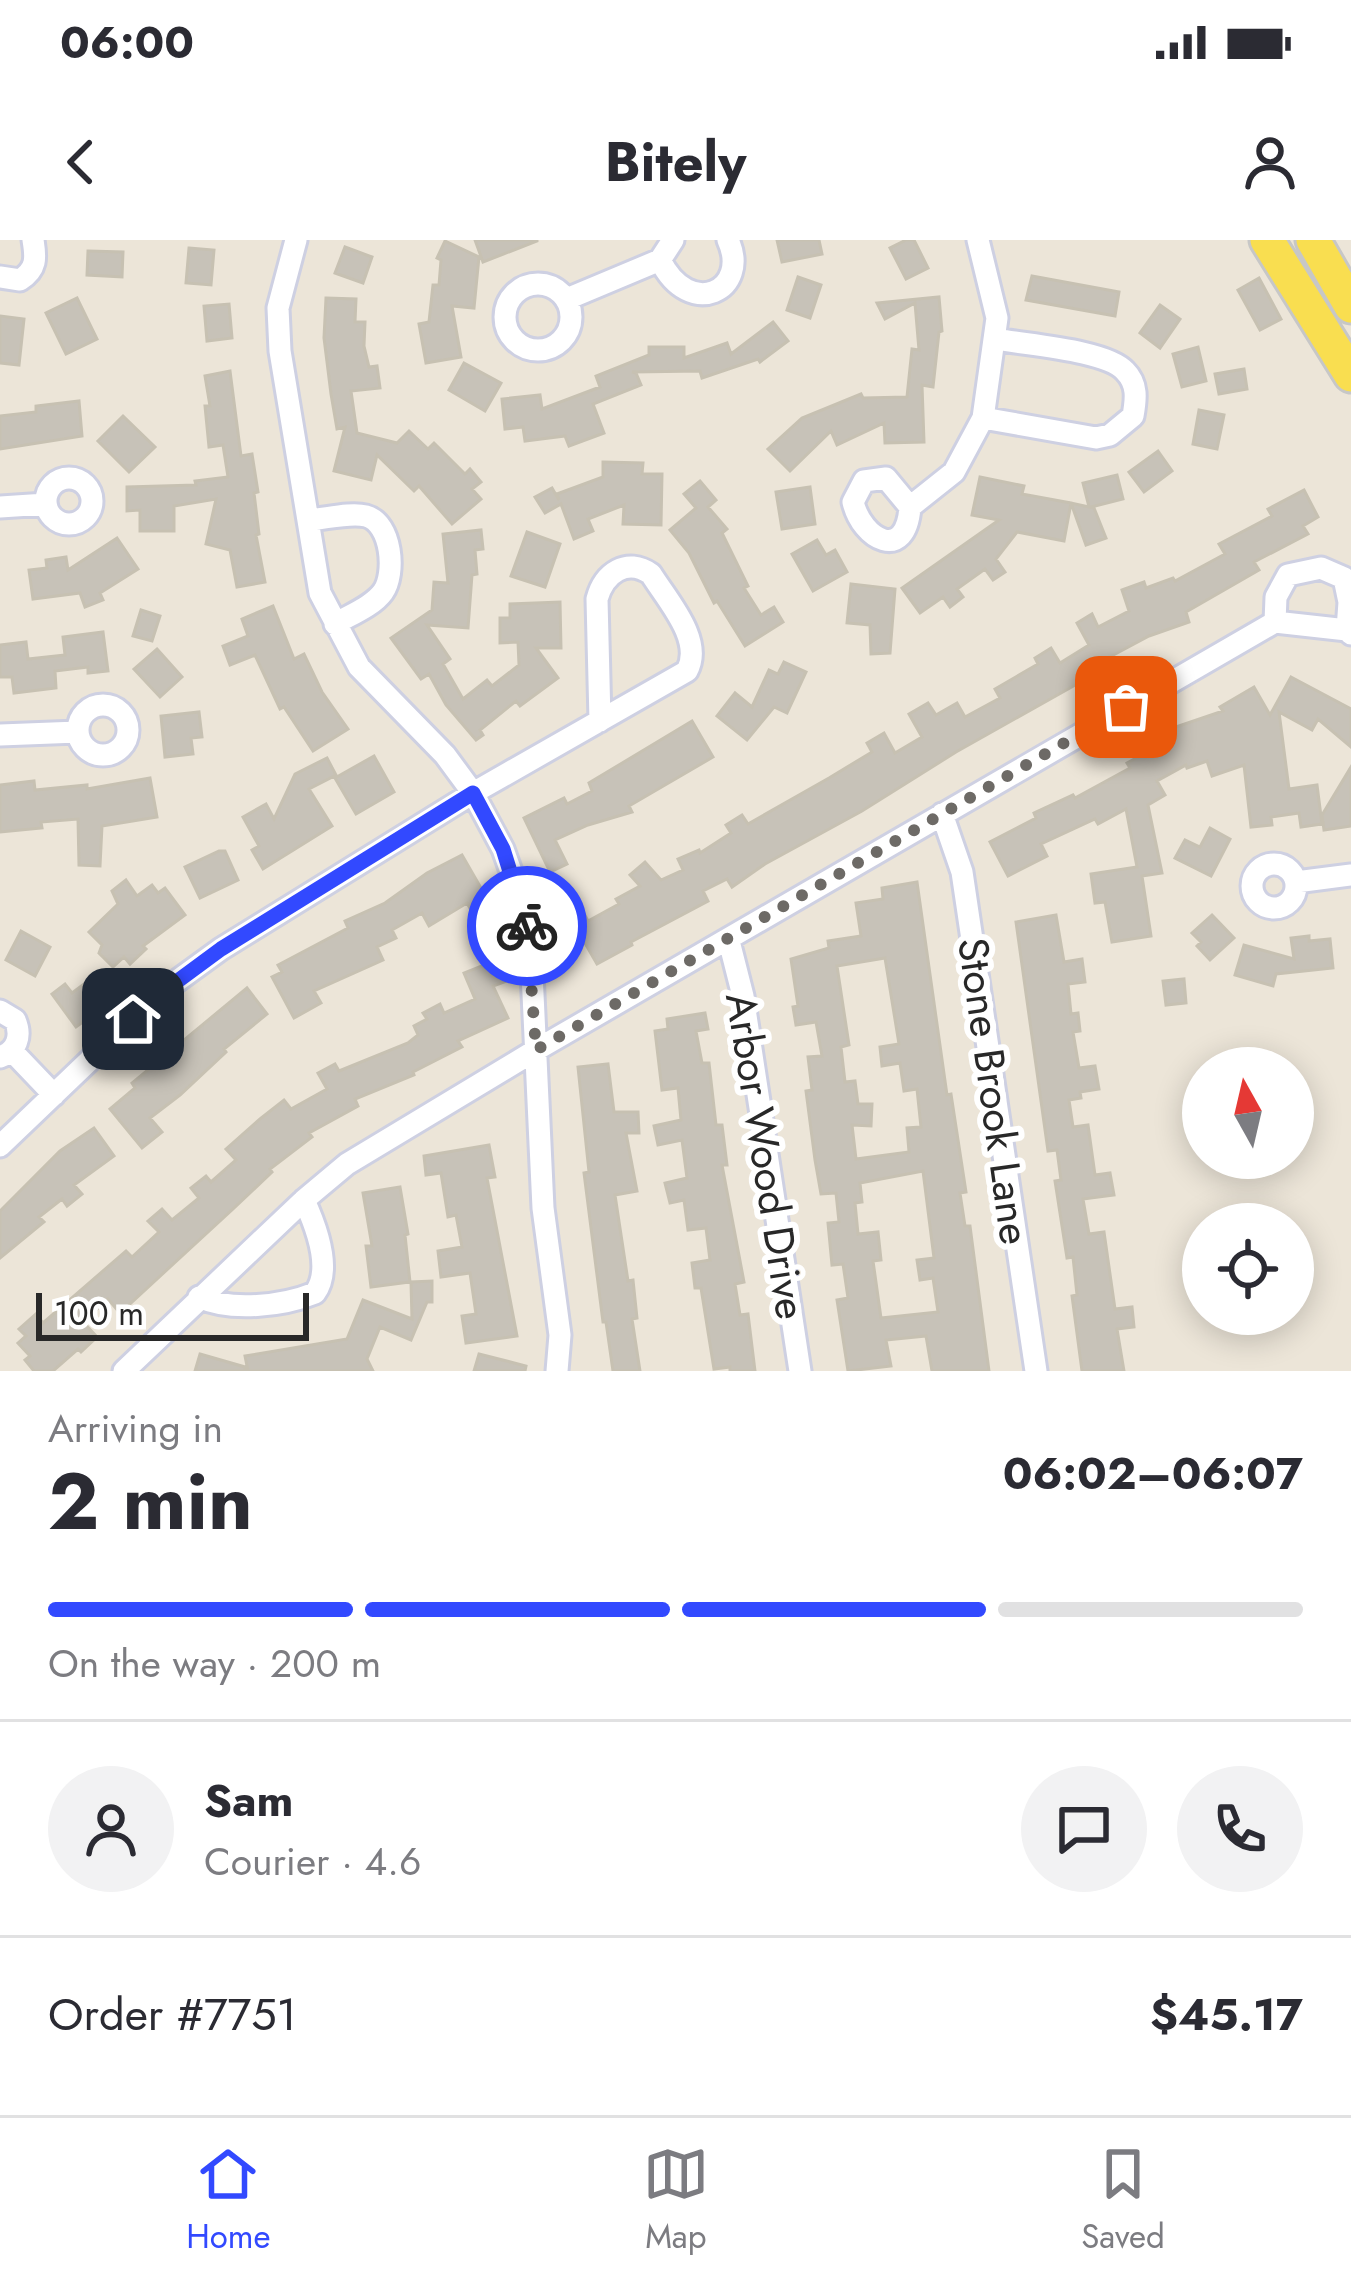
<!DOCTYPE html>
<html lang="en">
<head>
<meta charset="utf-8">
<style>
  :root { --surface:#fff; --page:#f2f2f3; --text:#2b2b33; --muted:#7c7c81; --line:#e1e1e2; --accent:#3249ff }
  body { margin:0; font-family:Jost,sans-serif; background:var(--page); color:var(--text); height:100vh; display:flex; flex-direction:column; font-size:45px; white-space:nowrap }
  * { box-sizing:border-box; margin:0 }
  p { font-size:39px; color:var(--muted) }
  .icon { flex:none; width:66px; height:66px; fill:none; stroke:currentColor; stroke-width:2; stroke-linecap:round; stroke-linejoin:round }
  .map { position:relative; height:1131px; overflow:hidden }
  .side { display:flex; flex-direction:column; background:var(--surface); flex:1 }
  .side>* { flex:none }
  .needle { width:78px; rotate:352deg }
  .tools { position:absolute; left:1182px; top:807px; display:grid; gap:24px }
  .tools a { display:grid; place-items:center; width:132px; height:132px; border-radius:50%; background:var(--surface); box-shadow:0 6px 30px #0003; font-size:60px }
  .scale { position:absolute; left:36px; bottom:30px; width:273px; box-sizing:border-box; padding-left:12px; border:6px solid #282828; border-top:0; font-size:33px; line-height:42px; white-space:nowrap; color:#282828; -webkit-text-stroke:9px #fff; paint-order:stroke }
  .pin { position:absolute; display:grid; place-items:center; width:102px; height:102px; color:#fff; margin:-51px; border-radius:24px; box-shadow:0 6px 18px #0006 }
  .courier { position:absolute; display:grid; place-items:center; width:120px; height:120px; margin:-60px; border:9px solid #3249ff; border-radius:50%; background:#fff; color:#222; box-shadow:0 3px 15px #0007 }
  .overview em { font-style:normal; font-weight:700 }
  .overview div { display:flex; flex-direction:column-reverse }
  .overview { display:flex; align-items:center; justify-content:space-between; height:204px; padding:0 48px }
  h1 { font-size:78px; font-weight:700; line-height:90px }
  .bar { display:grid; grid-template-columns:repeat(4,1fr); gap:18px 12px; align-content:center; height:144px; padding:0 48px }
  .bar i { height:15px; border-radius:9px; background:var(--line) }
  .bar .current { background:var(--accent) }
  .bar p { grid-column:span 4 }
  .line { display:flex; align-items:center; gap:30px; padding:0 48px; border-top:3px solid var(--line) }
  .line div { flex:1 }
  .round { display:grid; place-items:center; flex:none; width:126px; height:126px; border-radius:63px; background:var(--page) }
  .status { display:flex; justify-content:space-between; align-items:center; height:84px; padding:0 60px; background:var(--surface); direction:ltr }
  .status svg { height:33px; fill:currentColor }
  header { display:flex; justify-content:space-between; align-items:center; height:156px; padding:0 48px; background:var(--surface); font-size:54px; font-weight:700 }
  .dock { display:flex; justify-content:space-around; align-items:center; height:168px; border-top:3px solid var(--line); background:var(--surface); font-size:33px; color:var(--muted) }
  .dock a { display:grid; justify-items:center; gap:6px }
  .dock .current { color:var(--accent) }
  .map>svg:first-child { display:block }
</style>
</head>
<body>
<div class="status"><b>06:00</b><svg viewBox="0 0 49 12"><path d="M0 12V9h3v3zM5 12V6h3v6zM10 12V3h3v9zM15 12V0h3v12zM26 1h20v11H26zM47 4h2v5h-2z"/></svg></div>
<header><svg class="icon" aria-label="back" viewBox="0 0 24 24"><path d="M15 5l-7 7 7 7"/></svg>Bitely<svg class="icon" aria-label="person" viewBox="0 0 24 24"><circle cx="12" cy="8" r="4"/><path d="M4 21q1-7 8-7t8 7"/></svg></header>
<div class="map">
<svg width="1351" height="1131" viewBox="0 0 1351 1131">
  <rect width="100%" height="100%" fill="#ece5d8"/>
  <path fill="#c7c2b8" stroke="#c7c1b2" stroke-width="3" fill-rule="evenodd" d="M 475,0 L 537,0 L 537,1 L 483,22 Z
    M 777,0 L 819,0 L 822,14 L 782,22 Z
    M 906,0 L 914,0 L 928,28 L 906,39 L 890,8 Z
    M 445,1 L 479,17 L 474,68 L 452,66 L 461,117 L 426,123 L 419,84 L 429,82 L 433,45 L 439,45 L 441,20 L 437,18 Z
    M 345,7 L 372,17 L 363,43 L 335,33 Z
    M 189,8 L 214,10 L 211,45 L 186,43 Z
    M 88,11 L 123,12 L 122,37 L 87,35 Z
    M 1032,36 L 1119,52 L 1115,76 L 1026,60 Z
    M 798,37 L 821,45 L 810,78 L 787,70 Z
    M 1259,38 L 1281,79 L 1260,90 L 1238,50 Z
    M 939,57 L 942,91 L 939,92 L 933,147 L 922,145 L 924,202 L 885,203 L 884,183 L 837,205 L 831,191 L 790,231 L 768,209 L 802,178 L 861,154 L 863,158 L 907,157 L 912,109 L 919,110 L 915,63 L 885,79 L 877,63 Z
    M 77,58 L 97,99 L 66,114 L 46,73 Z
    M 326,58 L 356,59 L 355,82 L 365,82 L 364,106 L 369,127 L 377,126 L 380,148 L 351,151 L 357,193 L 397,203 L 409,191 L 428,209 L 434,203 L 465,234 L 470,229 L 481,242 L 472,249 L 481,259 L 452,284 L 419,246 L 414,251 L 377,215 L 371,240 L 334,231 L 345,187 L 337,189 L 331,154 L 324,98 Z
    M 229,64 L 232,98 L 207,101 L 204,66 Z
    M 1160,65 L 1180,79 L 1160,108 L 1140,93 Z
    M 0,76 L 24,79 L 19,125 L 0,123 Z
    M 773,82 L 788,101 L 760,122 L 758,119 L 702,138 L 700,131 L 632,132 L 636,133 L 641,145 L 593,164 L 604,193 L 569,206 L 565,196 L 525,201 L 523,187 L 505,189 L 502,159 L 540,155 L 542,169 L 600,147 L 596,136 L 649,115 L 649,107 L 684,107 L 684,118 L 727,103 L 731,114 Z
    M 1198,107 L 1206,141 L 1182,147 L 1173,114 Z
    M 464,123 L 501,143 L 485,171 L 449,150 Z
    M 1244,129 L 1247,149 L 1219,154 L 1215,134 Z
    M 230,131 L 241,216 L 252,214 L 258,252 L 254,253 L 259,294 L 256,295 L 265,342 L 237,347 L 230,310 L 206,304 L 216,259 L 174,266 L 174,291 L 140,291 L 140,270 L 127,271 L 127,247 L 196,245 L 195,241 L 228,237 L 223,205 L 209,207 L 205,166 L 210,166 L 205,136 Z
    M 79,161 L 82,196 L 0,209 L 0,176 L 36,172 L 36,166 Z
    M 1199,170 L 1224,175 L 1217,209 L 1193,204 Z
    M 123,176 L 155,207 L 129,232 L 98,201 Z
    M 1158,211 L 1172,231 L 1144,252 L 1129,232 Z
    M 603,222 L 643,223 L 642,234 L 662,234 L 661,285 L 623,284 L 624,265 L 588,279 L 593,291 L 574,299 L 561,264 L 545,273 L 535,257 L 552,248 L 559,260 L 557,254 L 603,237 Z
    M 1117,235 L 1123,259 L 1091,267 L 1094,268 L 1106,298 L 1086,305 L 1071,263 L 1089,267 L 1083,243 Z
    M 980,237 L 1024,246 L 1022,254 L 1071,263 L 1064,301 L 1017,292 L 996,319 L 1005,332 L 993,340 L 985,329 L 957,349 L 963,357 L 950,367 L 943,357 L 920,373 L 902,348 L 999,280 L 972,275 Z
    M 700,241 L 716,260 L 708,267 L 727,289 L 722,293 L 748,346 L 744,348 L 761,375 L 774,367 L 783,382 L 745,406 L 717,361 L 714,363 L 689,313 L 670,290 L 696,268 L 684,254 Z
    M 810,247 L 815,284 L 782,289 L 776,252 Z
    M 1304,250 L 1318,277 L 1303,286 L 1308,294 L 1254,322 L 1259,330 L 1186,372 L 1189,382 L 1149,396 L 1089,428 L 1093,435 L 956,512 L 862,571 L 765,624 L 732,647 L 727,639 L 703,651 L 708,661 L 631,702 L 632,705 L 597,724 L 578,691 L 573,694 L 564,677 L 581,668 L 588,681 L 619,664 L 616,659 L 640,646 L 630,635 L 645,622 L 661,640 L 683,630 L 678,619 L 699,610 L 700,613 L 731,593 L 726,585 L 742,575 L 748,584 L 829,538 L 872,512 L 867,503 L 884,493 L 895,513 L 922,497 L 909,474 L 928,463 L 936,475 L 957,463 L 965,477 L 1000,458 L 995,449 L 1038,424 L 1035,418 L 1051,408 L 1060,423 L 1089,405 L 1077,383 L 1092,374 L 1098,387 L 1129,371 L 1122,350 L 1144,342 L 1146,348 L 1173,338 L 1175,341 L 1225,314 L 1219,304 L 1272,276 L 1268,269 Z
    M 481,290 L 483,309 L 475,310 L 477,334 L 472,335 L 468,388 L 427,385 L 450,419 L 443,424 L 463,459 L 487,440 L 492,446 L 519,425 L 518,402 L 500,403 L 500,378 L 510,378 L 510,364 L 560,362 L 561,408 L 536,408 L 558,438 L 520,466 L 516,461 L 480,490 L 483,495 L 476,500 L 446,465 L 429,434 L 421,439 L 391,398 L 432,370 L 434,342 L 448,343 L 443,294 Z
    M 527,292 L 560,304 L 545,347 L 511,336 Z
    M 117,298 L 138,329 L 100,353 L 103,360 L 85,367 L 80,353 L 33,359 L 29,330 L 47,328 L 46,320 L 66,317 L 68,330 Z
    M 817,300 L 826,315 L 835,310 L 847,332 L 813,351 L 792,314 Z
    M 851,344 L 895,349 L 890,413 L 871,414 L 870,385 L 847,383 Z
    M 273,366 L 294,419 L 304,414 L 322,452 L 348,489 L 313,511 L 284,467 L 280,469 L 255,415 L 230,425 L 223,406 L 248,396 L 242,379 Z
    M 141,370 L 160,376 L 152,401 L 133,396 Z
    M 103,392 L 108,431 L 88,433 L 88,427 L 55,431 L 56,448 L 14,453 L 12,437 L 0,437 L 0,405 L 26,402 L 28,419 L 65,415 L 63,397 Z
    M 157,409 L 182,437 L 160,457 L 134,429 Z
    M 784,422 L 806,432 L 787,473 L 774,467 L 747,500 L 717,476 L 735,453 L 752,467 L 769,430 L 778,434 Z
    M 1291,437 L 1351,469 L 1351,507 L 1318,479 L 1312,490 L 1279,472 L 1289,549 L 1317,545 L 1322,584 L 1301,587 L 1299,573 L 1271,577 L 1272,585 L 1251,587 L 1244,525 L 1212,536 L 1207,521 L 1187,528 L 1186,525 L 1157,541 L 1165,555 L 1148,565 L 1162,633 L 1142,636 L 1151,696 L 1112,702 L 1105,662 L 1095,663 L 1091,634 L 1137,627 L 1126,569 L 1098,584 L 1095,579 L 1041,604 L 1047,616 L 1008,636 L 990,602 L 1036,578 L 1034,573 L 1073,555 L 1075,558 L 1130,528 L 1127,523 L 1176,496 L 1173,488 L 1223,471 L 1220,467 L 1254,447 L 1270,475 Z
    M 199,472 L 202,497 L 191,498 L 193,514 L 165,517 L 161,476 Z
    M 692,481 L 713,517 L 629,566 L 632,572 L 588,585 L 555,600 L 567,624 L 550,632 L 524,578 L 564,558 L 567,564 L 592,551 L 589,543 Z
    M 374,516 L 394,552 L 356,574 L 335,538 Z
    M 327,518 L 336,535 L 309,549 L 332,586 L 263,629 L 252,610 L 259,606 L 243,577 L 266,564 L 274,579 L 295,534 Z
    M 1351,527 L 1351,586 L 1324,590 L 1322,575 Z
    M 150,538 L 157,577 L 102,586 L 100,626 L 79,625 L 78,579 L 41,582 L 42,588 L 0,592 L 0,545 L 34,541 L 35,550 L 87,545 L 87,549 Z
    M 1210,588 L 1230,599 L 1211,636 L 1175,618 L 1185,600 L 1200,607 Z
    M 219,611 L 225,611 L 238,640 L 200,658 L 185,627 Z
    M 462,615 L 489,662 L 472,672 L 467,663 L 429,686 L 422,673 L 392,690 L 396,698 L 377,707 L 383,720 L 314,751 L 321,763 L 294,778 L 272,737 L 282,732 L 278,725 L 348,688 L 345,681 L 385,663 L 427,633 Z
    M 126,640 L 137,656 L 152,645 L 158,653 L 165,648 L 185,675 L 143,706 L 146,709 L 130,724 L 124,717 L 113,727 L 99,713 L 102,705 L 89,692 L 118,664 L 112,651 Z
    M 917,642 L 947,855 L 951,854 L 966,952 L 960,953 L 965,986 L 970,986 L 989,1131 L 932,1131 L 926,1096 L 886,1100 L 891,1126 L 848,1131 L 837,1060 L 848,1058 L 843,1024 L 832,1025 L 828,983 L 839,982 L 836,953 L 821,954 L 815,920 L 806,851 L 812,850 L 808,817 L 822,816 L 816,782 L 796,785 L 793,767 L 798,766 L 791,719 L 829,708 L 828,701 L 861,696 L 856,663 L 883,659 L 882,648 ZM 885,718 L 899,804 L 880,807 L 882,826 L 900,823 L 904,851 L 917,849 L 921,887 L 907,888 L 909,912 L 856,919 L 852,885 L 871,886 L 872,864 L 858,864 L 855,841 L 845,842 L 841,807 L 849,805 L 837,726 ZM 923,931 L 934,1018 L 917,1020 L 920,1040 L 933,1038 L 938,1072 L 881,1078 L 873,1021 L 881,1020 L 878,992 L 858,994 L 855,963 L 862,962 L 860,943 Z
    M 1056,675 L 1064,722 L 1082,719 L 1085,742 L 1068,744 L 1071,774 L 1078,773 L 1080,791 L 1073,792 L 1079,828 L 1095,826 L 1099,849 L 1080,852 L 1081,858 L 1069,860 L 1073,887 L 1088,885 L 1095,935 L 1110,933 L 1114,955 L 1083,959 L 1089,994 L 1104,992 L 1115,1069 L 1132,1067 L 1134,1087 L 1117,1089 L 1124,1131 L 1082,1131 L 1072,1056 L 1077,1055 L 1073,1017 L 1067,1018 L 1055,941 L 1061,940 L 1057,910 L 1048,911 L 1016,682 Z
    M 1212,675 L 1234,698 L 1210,720 L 1197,706 L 1201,702 L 1192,693 Z
    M 21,691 L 50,707 L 35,736 L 6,720 Z
    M 1309,696 L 1309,701 L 1330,699 L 1333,728 L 1276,734 L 1273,746 L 1235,735 L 1244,705 L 1294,719 L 1291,698 Z
    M 497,720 L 507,741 L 493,746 L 508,778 L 458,801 L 462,807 L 413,832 L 414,835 L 355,859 L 358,866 L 309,893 L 312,897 L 270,929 L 272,932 L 233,969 L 120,1073 L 108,1059 L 83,1082 L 97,1097 L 81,1112 L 78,1109 L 53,1131 L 34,1131 L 25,1120 L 30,1116 L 18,1103 L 26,1096 L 19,1089 L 36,1074 L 43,1083 L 126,1011 L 132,1017 L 159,992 L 148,981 L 162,969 L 172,980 L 199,958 L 191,948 L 206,936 L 211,942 L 236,920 L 226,909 L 260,879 L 284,860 L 291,869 L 327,849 L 318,833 L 335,824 L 339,831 L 408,803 L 418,795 L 414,786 L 427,779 L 423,773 L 440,764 L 444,773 L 475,759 L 464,733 Z
    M 1184,739 L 1186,763 L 1166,765 L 1163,741 Z
    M 88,741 L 106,765 L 76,787 L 52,754 L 65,744 L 72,753 Z
    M 247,748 L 267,774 L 224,809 L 226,812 L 180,855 L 150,878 L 162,892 L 142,908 L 110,869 L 135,848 L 132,843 Z
    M 705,773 L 708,789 L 696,791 L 702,823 L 709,823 L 716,885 L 722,885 L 727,925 L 722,925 L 744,1042 L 735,1044 L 740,1075 L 748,1074 L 755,1131 L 730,1131 L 730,1127 L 714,1129 L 701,1048 L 695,1048 L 692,1023 L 710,1020 L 706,988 L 688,990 L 684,960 L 670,963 L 665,943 L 687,938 L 682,900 L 658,905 L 654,886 L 681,880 L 678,848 L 662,850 L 655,791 L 668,789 L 667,779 Z
    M 608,824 L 614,872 L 638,872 L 639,893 L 626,893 L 637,951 L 615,955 L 628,1041 L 633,1040 L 637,1078 L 632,1079 L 640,1131 L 613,1131 L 606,1082 L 603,1082 L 584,933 L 589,932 L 578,827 Z
    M 94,888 L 114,916 L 74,945 L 82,954 L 67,966 L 62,959 L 39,977 L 44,982 L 0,1018 L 0,971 L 60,911 Z
    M 489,905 L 495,937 L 487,938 L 517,1096 L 466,1103 L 462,1076 L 476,1074 L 470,1033 L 441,1037 L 438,1011 L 462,1007 L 456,975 L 448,977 L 441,933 L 426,935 L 424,916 Z
    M 400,947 L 408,994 L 405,995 L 410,1042 L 371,1047 L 366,1006 L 372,1006 L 363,953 Z
    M 432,1041 L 432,1062 L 427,1062 L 411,1100 L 380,1087 L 367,1119 L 373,1131 L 248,1131 L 245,1116 L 347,1099 L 363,1060 L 412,1079 L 411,1042 Z
    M 200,1114 L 245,1127 L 245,1131 L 195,1131 Z
    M 479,1114 L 526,1126 L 525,1131 L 474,1131 Z"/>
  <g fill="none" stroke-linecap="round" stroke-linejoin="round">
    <g stroke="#ced0e2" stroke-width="27">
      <path id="minor" d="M 296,0 L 278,68 L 280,111 L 320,353 L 359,427 L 445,515 L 473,553 L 503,609 L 524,668 L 531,711 L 543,968 L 560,1095 L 557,1131
        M 673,0 L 660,20 C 690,81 751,50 728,0
        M 0,37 L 20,40 C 37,29 36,18 33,0
        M505 77a33 33 0 1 1 66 0a33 33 0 1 1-66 0Z
        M 567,59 L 660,20
        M 983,178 L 1096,198 L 1110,195 L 1133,176 C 1136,159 1138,144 1125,131 C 1106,110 1026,105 996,99
        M46 261a23 23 0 1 1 46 0a23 23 0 1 1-46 0Z
        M 0,267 L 46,264
        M 910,267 L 886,238 L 864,241 L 853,262 C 862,300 906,323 910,267 L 954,232 L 983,178 L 997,78 L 978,0
        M 308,280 C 325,279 350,272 366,276 C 392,283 396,334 383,352 C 373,366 350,375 335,384
        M 1275,382 L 1276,357 L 1288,335 L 1321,328 L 1344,338 L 1349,362 L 1347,390
        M78 490a25 25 0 1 1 50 0a25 25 0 1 1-50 0Z
        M 0,495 L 78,492
        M 942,574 L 962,632 L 1036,1131
        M1252 646a22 22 0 1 1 44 0a22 22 0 1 1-44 0Z
        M 1296,642 L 1351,635
        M 729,701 L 743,756 L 800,1131
        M 0,771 L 15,780 C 22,796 17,811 0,817
        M 12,811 L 54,855
        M 0,906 L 159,754 L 221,709 L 473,553 L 687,431 C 704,400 667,360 651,334 C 627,317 604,333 597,359 L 600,481
        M 199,1057 C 231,1072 283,1066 315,1053 C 333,1029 315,984 304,960
        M 124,1131 L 304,960 L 347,924 L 536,810 L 1275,382 L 1347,390 L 1351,394"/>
    </g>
    <g stroke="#c7c7c7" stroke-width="39">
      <path id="primary" d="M 1267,0 L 1351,135
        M 1313,0 L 1351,66"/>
    </g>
    <use href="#minor" stroke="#fff" stroke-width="21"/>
    <use href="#primary" stroke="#f9de50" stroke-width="33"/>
  </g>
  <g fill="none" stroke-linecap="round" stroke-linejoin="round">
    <path stroke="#6d6a66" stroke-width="12" stroke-dasharray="0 21.6" d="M 527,686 L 536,810 L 1126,467"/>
    <path stroke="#3249ff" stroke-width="15" d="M 133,779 L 160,754 L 221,709 L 473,553 L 503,609 L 527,686"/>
  </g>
  <g text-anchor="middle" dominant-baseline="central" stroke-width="12" stroke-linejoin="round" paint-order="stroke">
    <g font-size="42" fill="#282828" stroke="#fff">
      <text transform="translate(994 851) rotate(82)">Stone Brook Lane</text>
      <text transform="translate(766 916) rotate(81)">Arbor Wood Drive</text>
    </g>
  </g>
</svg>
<div class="tools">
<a><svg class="needle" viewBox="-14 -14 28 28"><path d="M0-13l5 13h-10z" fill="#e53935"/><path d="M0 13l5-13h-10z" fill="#7c7c81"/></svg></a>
<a><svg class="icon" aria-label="locate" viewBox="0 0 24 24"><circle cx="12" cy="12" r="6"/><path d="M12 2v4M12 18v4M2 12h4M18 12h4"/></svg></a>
</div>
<div class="scale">100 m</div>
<div class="pin" style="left:1126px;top:467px;background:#ea580c"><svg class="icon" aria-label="bag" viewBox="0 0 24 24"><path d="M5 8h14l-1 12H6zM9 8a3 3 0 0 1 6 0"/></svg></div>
<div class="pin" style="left:133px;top:779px;background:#1f2937"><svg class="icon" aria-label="home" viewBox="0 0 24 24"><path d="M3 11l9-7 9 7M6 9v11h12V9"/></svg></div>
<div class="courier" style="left:527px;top:686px"><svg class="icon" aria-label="bike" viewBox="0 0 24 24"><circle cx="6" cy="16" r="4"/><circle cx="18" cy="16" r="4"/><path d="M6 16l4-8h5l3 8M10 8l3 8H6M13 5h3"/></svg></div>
</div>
<section class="side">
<div class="overview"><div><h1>2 min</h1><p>Arriving in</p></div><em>06:02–06:07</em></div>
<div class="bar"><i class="current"></i><i class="current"></i><i class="current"></i><i></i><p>On the way · 200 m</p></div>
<div class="line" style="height:216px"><a class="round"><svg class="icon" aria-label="person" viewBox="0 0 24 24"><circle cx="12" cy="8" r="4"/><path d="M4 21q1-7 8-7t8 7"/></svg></a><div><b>Sam</b><p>Courier · 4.6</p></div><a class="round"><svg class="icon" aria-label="chat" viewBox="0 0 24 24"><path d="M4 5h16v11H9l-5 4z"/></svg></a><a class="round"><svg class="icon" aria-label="phone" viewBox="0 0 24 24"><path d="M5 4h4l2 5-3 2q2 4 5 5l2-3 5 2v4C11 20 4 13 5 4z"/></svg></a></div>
<div class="line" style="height:156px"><div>Order #7751</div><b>$45.17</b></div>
</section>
<nav class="dock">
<a class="current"><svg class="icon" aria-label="home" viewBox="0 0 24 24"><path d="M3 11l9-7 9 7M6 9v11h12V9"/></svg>Home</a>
<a><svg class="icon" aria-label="map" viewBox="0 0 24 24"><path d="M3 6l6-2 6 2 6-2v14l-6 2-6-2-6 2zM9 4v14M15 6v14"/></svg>Map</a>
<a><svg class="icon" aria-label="saved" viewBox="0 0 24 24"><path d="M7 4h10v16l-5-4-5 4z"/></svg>Saved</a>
</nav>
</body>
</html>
